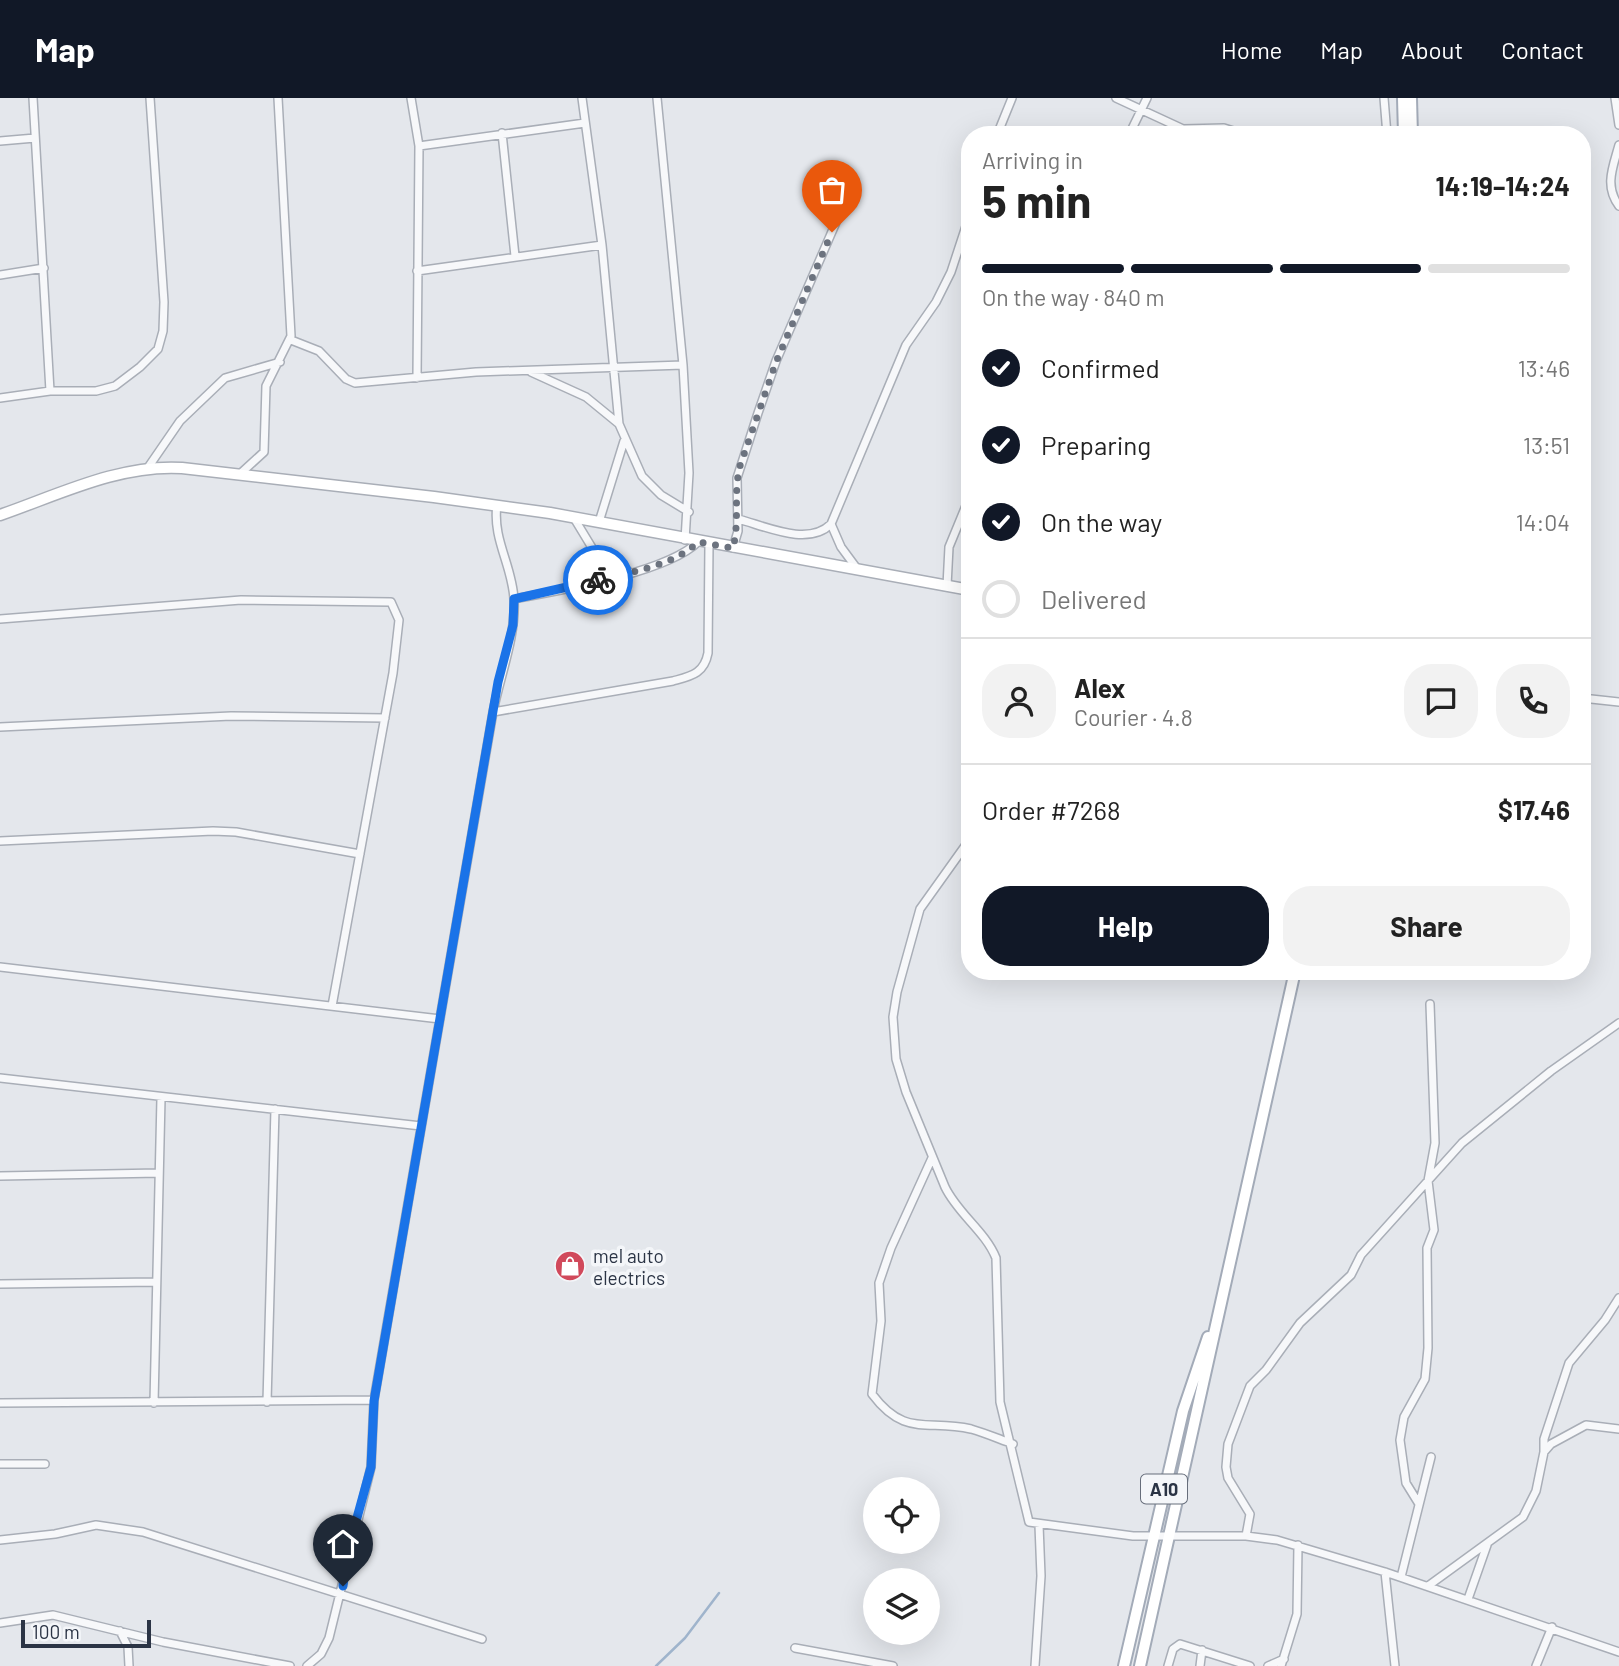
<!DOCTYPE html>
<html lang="en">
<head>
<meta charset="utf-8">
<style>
  :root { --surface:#fff; --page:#f2f2f2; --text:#222; --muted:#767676; --line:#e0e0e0; --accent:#111827 }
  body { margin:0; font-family:Barlow,sans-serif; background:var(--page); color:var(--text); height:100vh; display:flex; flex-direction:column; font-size:26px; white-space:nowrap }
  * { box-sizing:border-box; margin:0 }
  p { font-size:23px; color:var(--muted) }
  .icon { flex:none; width:38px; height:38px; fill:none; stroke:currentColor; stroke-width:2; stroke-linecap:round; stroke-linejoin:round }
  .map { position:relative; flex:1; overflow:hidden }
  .side { position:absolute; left:961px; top:28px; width:630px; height:854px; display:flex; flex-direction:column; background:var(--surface); border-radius:28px; box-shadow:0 7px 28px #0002 }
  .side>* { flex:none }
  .fabs { position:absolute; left:863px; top:1379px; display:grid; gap:14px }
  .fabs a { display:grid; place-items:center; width:77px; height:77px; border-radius:50%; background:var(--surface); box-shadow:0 7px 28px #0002; font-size:35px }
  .scale { position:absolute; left:21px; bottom:18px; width:130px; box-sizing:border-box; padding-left:7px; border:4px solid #2b3445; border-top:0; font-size:19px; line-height:24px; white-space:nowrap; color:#2b3445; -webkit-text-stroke:5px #f4f6f9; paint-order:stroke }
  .pin { position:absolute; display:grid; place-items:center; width:60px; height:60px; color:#fff; margin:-72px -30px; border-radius:50% 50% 50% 0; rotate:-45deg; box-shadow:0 0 7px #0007 }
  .pin .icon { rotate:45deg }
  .courier { position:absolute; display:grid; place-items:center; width:70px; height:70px; margin:-35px; border:5px solid #1a73e8; border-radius:50%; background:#fff; color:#222; box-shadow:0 2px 9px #0007 }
  .headline em { font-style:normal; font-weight:700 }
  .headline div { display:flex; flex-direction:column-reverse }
  .headline { display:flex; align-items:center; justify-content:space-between; height:119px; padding:0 21px }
  h1 { font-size:46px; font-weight:700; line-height:52px }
  .bar { display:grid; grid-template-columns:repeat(4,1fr); gap:10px 7px; align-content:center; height:84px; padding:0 21px }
  .bar i { height:9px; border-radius:5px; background:var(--line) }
  .bar .selected { background:var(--accent) }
  .bar p { grid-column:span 4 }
  .line { display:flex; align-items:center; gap:18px; padding:0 21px; border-top:2px solid var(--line) }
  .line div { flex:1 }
  .round { display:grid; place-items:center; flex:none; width:74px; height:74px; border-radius:28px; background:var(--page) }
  ol { padding:0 21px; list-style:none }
  li { display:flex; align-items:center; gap:21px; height:77px }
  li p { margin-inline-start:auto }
  li .icon { padding:7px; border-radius:50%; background:var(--accent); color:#fff; stroke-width:4 }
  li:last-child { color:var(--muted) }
  li i { width:38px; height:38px; border:4px solid var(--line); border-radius:50% }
  .primary-button { display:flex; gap:14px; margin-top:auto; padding:14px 21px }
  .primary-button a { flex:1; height:80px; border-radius:28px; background:var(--accent); color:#fff; font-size:28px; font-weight:700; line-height:80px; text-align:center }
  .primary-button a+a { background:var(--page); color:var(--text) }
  header { display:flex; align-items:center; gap:42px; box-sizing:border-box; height:98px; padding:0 35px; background:var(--accent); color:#fff }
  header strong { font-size:33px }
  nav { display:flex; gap:38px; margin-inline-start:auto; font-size:24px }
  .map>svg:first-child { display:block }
</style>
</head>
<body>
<header>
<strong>Map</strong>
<nav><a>Home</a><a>Map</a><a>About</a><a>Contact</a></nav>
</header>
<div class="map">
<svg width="1619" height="1568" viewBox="0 0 1619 1568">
  <rect width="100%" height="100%" fill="#e4e7ec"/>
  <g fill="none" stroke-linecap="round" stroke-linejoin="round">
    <path stroke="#9fb4cc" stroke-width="2.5" d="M 656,1568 L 685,1540 L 719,1495"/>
    <g stroke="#a9aeb7" stroke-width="10">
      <path id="street" d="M 33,0 L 50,293
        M 411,0 L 419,48 L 417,280
        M 582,0 L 602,147 L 619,326 L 642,378 L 661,397 L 689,414
        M 657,0 L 683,267 L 689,375 L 685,442
        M 1116,0 L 1183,31 L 1224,30 L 1246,37
        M 1384,0 L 1387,37
        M 1615,0 L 1619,27
        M 502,35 L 515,158
        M 997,37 L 1012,0
        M 1129,37 L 1147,0
        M 0,43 L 35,40
        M 1619,47 C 1613,69 1604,88 1619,108
        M 419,48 L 585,25
        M 417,173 L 602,147
        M 0,177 L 44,170
        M 291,242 L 319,253 L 346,281 L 355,285 L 476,274 L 683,267
        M 531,274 L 586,299 L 619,326
        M 0,300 L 50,293 L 96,293 L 115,288 L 140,269 L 158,251 L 163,233 L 164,204 L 150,0
        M 147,371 L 180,323 L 225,280 L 280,264
        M 241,375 L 264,354 L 266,288 L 291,238 L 278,0
        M 497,407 C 492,441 513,469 514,502 C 516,539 500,578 493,614 L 673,583 C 691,578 704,576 708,555 L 709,446
        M 574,420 L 594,453 L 631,475
        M 738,421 C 765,428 808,449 831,426 L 906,247 L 936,204 L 951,174 L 970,116
        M 599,424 L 624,343
        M 831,426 L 841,449 L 858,472
        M 733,450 L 738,433 L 737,380 L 758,315 L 776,263 L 853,85
        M 947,488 L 949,449 L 970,398
        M 514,501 C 561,492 666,475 698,444
        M 0,521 L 241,502 L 391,504 L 399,522 L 393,575 L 332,908
        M 1582,600 L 1619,604
        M 0,629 L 231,618 L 385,620
        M 970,741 L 920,811 L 897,894 L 893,919 L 896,961 L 906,994 L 945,1089 C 958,1116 985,1133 996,1160 L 1000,1304 L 1029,1424 L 1133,1438 L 1246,1438 L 1277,1442 L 1385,1474 L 1619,1554
        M 0,743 L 213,733 L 236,734 L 360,756
        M 0,869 L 440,921
        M 0,980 L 421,1028
        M 932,1060 L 891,1150 L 879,1185 L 881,1223 L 872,1296 C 905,1340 927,1321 971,1331 C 985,1335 999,1341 1013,1346
        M 0,1078 L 159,1075
        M 0,1186 L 156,1184
        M 267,1304 L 275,1011
        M 0,1305 L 374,1302
        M 154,1305 L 161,1000
        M 1544,1354 L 1544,1341 L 1569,1265 L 1605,1222 L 1619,1200
        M 0,1366 L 45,1366
        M 1419,1406 L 1406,1385 L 1400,1342 L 1404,1319 L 1425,1281 L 1428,1250 L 1427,1150 L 1434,1132 L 1428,1083 L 1435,1045 L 1430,906
        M 1246,1438 L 1250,1416 L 1228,1380 L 1226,1369 L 1228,1346 L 1250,1288 L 1266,1272 L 1300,1225 L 1351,1177 L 1361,1157 L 1462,1045 L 1551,973 L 1619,925
        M 0,1442 L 55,1436 L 96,1427 L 143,1434 L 482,1541
        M 1385,1474 L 1395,1568
        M 1401,1479 L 1431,1359
        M 1428,1488 L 1523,1419 L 1536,1393 L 1544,1354 L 1551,1346 L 1586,1327 L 1619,1331
        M 1468,1501 L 1487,1447
        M 0,1525 L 53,1517 L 163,1544 L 290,1568
        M 120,1533 L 128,1549 L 129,1568
        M 795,1550 L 893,1568
        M 307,1568 L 321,1556 L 329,1540 L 371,1369 L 374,1302 L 493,614
        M 1035,1568 L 1041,1478 L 1039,1427
        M 1168,1568 L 1173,1551 L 1180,1546 L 1250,1568
        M 1200,1568 L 1202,1552
        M 1268,1568 L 1284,1561
        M 1281,1568 L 1297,1516 L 1298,1447
        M 1536,1568 L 1552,1529"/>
    </g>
    <g stroke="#a9aeb7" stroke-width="13">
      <path id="secondary" d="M 0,417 C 58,397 119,366 182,370 L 434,399 L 550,415 L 970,492"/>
    </g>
    <g stroke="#a3abb8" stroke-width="14">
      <path id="primary" d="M 1403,0 L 1404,37
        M 1411,0 L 1412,37
        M 1124,1568 L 1183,1313 L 1208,1239
        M 1140,1568 L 1295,873"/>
    </g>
    <use href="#street" stroke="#f7f8fa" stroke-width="7"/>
    <use href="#secondary" stroke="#fff" stroke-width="10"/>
    <use href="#primary" stroke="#fff" stroke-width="10"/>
  </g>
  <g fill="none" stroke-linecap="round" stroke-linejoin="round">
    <path stroke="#6c737f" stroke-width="7" stroke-dasharray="0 12.6" d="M 598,482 C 631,474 673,468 698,444 L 733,450 C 740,422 733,395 740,368 L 776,264 L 832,134"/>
    <path stroke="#1a73e8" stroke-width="9" d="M 343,1488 L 347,1456 L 371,1369 L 374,1303 L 498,584 L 513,527 L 514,501 L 598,482"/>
  </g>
  <defs>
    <g id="shop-disc" transform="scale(1.575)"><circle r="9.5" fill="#d1495b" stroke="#f4f6f9"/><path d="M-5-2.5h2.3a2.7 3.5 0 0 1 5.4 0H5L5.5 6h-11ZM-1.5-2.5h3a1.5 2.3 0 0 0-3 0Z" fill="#fff"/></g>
  </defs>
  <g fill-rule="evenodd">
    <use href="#shop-disc" x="570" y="1168"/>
  </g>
  <g text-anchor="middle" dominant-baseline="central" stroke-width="7" stroke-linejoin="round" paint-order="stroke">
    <rect fill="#f4f6f9" stroke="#676e7b" stroke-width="2" x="1141" y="1376.5" width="46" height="29" rx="5"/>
    <g font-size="18" font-weight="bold" fill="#2b3445">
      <text x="1164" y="1391">A10</text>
    </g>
    <g font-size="19" fill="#2b3445" stroke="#f4f6f9" text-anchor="start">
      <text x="593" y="1157">mel auto<tspan x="593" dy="22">electrics</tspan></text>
    </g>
  </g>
</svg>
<div class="fabs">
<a><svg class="icon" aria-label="locate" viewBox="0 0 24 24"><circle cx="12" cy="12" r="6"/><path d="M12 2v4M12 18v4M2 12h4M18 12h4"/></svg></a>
<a><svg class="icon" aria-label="layers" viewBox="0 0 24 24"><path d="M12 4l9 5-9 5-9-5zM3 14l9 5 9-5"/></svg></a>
</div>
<div class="scale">100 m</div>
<div class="pin" style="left:832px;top:134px;background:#ea580c"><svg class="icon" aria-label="bag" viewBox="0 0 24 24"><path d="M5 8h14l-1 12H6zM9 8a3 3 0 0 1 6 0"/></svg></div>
<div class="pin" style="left:343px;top:1488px;background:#1f2937"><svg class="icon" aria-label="home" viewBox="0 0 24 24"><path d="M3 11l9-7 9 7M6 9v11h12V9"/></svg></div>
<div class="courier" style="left:598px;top:482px"><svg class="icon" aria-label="bike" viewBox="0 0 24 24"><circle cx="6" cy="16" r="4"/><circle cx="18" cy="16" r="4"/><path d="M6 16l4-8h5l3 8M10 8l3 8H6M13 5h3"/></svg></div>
<section class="side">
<div class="headline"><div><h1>5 min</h1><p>Arriving in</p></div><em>14:19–14:24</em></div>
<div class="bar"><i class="selected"></i><i class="selected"></i><i class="selected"></i><i></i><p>On the way · 840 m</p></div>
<ol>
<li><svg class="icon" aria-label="check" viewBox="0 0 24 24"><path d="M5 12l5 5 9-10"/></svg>Confirmed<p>13:46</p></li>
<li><svg class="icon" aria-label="check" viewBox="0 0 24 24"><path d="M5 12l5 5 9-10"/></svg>Preparing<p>13:51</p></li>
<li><svg class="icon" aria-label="check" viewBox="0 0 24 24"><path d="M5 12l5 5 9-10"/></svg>On the way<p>14:04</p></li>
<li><i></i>Delivered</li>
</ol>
<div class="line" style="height:126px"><a class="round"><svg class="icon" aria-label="person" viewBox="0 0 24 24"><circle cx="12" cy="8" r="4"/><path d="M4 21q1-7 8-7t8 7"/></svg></a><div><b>Alex</b><p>Courier · 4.8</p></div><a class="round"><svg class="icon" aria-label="chat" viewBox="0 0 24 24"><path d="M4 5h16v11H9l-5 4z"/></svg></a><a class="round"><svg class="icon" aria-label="phone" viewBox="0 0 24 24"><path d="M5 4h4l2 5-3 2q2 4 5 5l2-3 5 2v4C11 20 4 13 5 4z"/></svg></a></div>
<div class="line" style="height:91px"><div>Order #7268</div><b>$17.46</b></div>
<div class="primary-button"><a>Help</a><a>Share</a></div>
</section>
</div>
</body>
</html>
